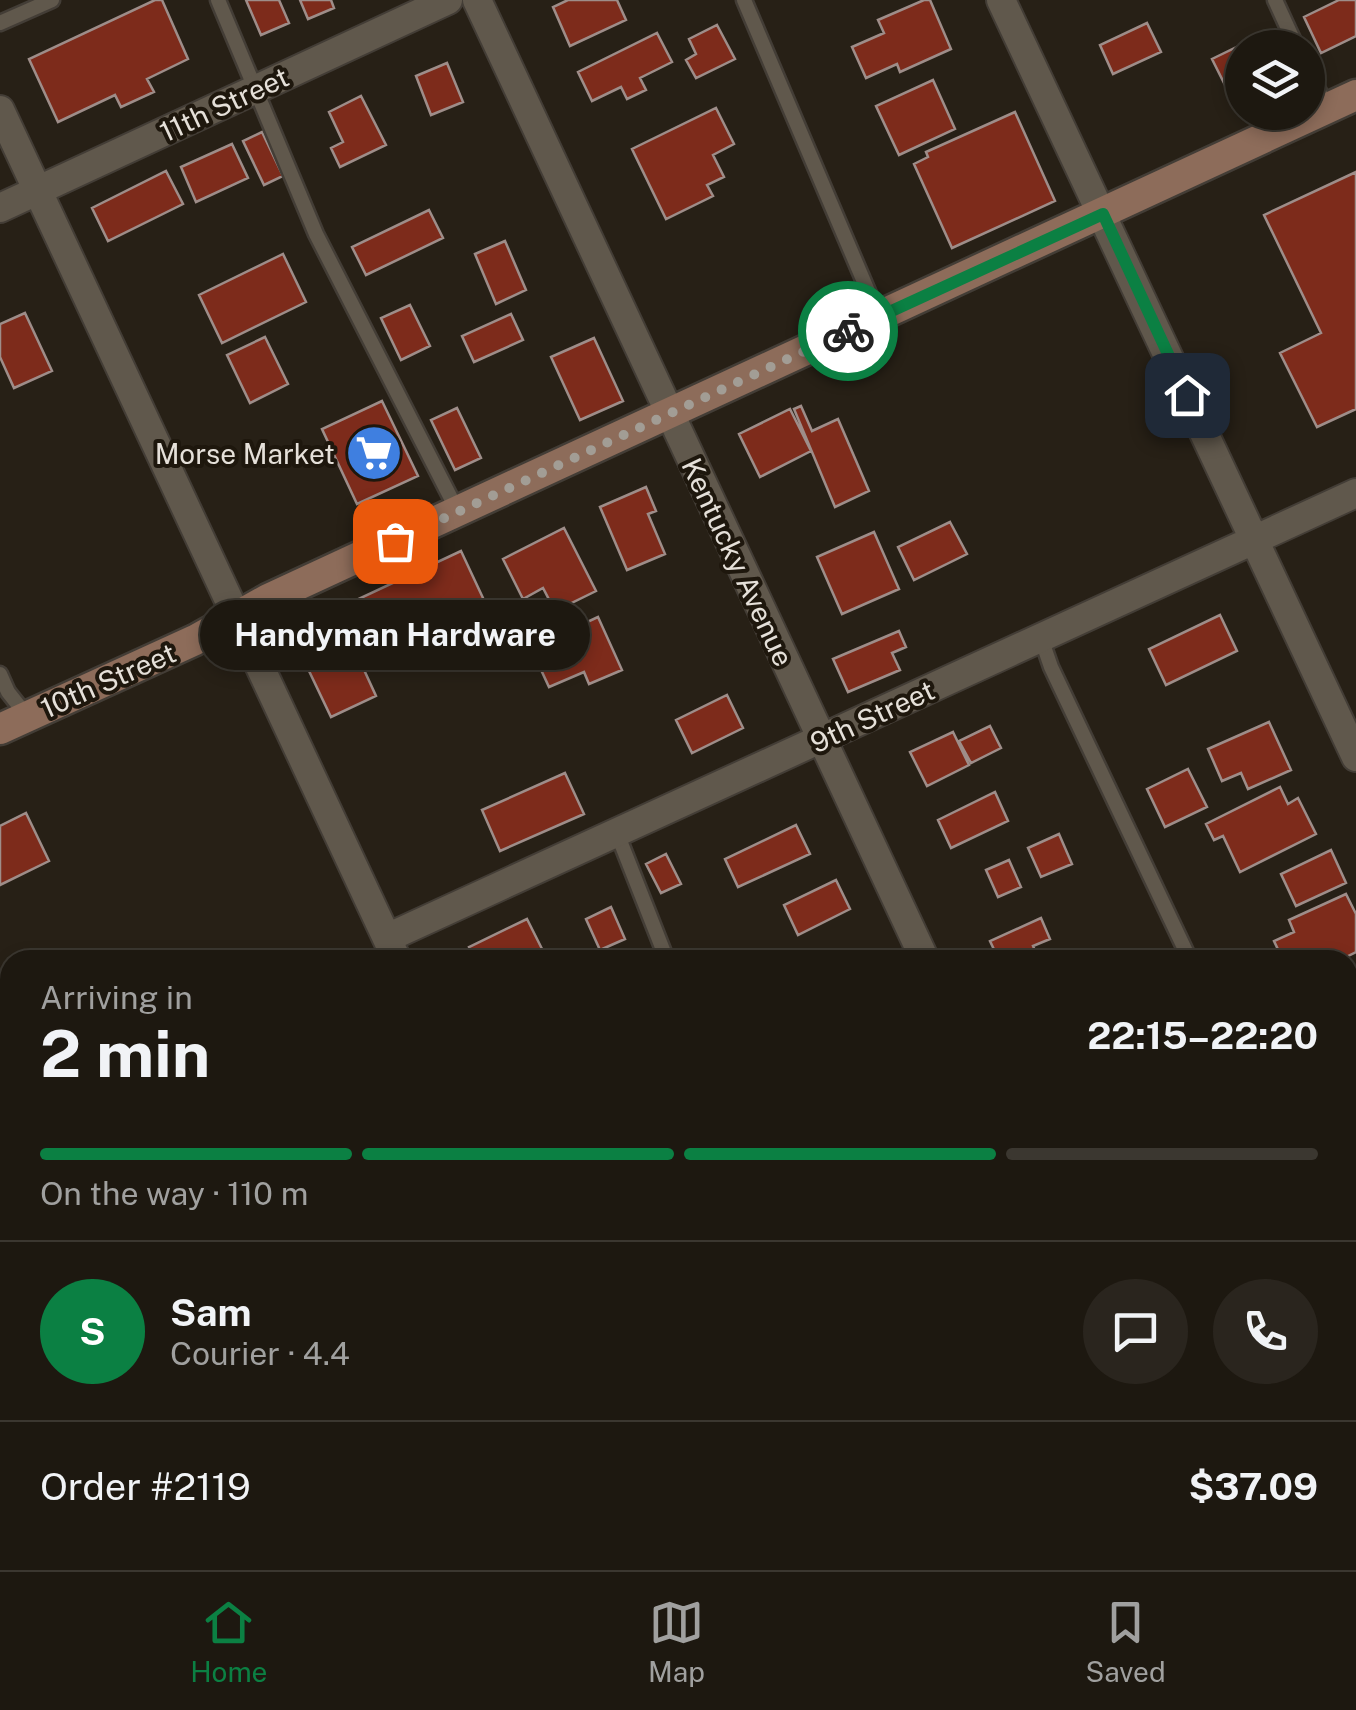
<!DOCTYPE html>
<html lang="en">
<head>
<meta charset="utf-8">
<style>
  :root { --surface:#1d1810; --page:#2a251e; --text:#f1f3f6; --muted:#a0a09f; --line:#3b3730; --accent:#0b8043 }
  body { margin:0; font-family:"Public Sans",sans-serif; background:var(--page); color:var(--text); height:100vh; display:flex; flex-direction:column; font-size:38px; white-space:nowrap }
  * { box-sizing:border-box; margin:0 }
  p { font-size:32px; color:var(--muted) }
  .icon { flex:none; width:55px; height:55px; fill:none; stroke:currentColor; stroke-width:2; stroke-linecap:round; stroke-linejoin:round }
  .map { position:relative; flex:1; overflow:hidden }
  .details { position:absolute; left:0px; top:950px; width:1358px; height:620px; display:flex; flex-direction:column; background:var(--surface); border-radius:30px 30px 0 0; box-shadow:0 5px 15px #0003,0 0 0 2px var(--line) }
  .details>* { flex:none }
  .tools { position:absolute; left:1225px; top:30px; display:grid; gap:20px }
  .tools a { display:grid; place-items:center; width:100px; height:100px; border-radius:50%; background:var(--surface); box-shadow:0 5px 15px #0003,0 0 0 2px var(--line); font-size:50px }
  .pin { position:absolute; display:grid; place-items:center; width:85px; height:85px; color:#fff; margin:-42px; border-radius:20px; box-shadow:0 5px 15px #0006 }
  .courier { position:absolute; display:grid; place-items:center; width:100px; height:100px; margin:-50px; border:8px solid #0b8043; border-radius:50%; background:#fff; color:#222; box-shadow:0 2px 12px #0007 }
  .bubble { position:absolute; height:70px; border-radius:35px; background:var(--surface); box-shadow:0 5px 15px #0003,0 0 0 2px var(--line); font-size:32px; font-weight:700; line-height:70px; text-align:center }
  .head em { font-style:normal; font-weight:700 }
  .head div { display:flex; flex-direction:column-reverse }
  .head { display:flex; align-items:center; justify-content:space-between; height:170px; padding:0 40px }
  h1 { font-size:65px; font-weight:700; line-height:75px }
  .bar { display:grid; grid-template-columns:repeat(4,1fr); gap:15px 10px; align-content:center; height:120px; padding:0 40px }
  .bar i { height:12px; border-radius:8px; background:var(--line) }
  .bar .selected { background:var(--accent) }
  .bar p { grid-column:span 4 }
  .line { display:flex; align-items:center; gap:25px; padding:0 40px; border-top:2px solid var(--line) }
  .line div { flex:1 }
  .round { display:grid; place-items:center; flex:none; width:105px; height:105px; border-radius:52px; background:var(--page) }
  .dock { display:flex; justify-content:space-around; align-items:center; height:140px; border-top:2px solid var(--line); background:var(--surface); font-size:28px; color:var(--muted) }
  .dock a { display:grid; justify-items:center; gap:5px }
  .dock .selected { color:var(--accent) }
  .map>svg:first-child { display:block }
</style>
</head>
<body>
<div class="map">
<svg width="1356" height="1570" viewBox="0 0 1356 1570">
  <rect width="100%" height="100%" fill="#272016"/>
  <path fill="#7d2b1b" stroke="#9e8d89" stroke-width="2.5" d="M 155,0 L 162,0 L 188,59 L 147,79 L 154,92 L 121,107 L 115,95 L 58,122 L 29,59 Z
    M 246,0 L 279,0 L 289,23 L 261,35 Z
    M 300,0 L 331,0 L 334,8 L 308,19 Z
    M 568,0 L 617,0 L 626,20 L 570,46 L 553,7 Z
    M 924,0 L 930,0 L 951,49 L 900,72 L 897,64 L 866,78 L 852,47 L 884,33 L 878,20 Z
    M 1339,0 L 1356,0 L 1356,36 L 1321,53 L 1304,17 Z
    M 1147,23 L 1161,52 L 1113,74 L 1100,45 Z
    M 717,25 L 735,59 L 696,78 L 686,60 L 696,54 L 689,39 Z
    M 657,33 L 672,62 L 640,78 L 646,90 L 627,99 L 621,87 L 592,101 L 578,72 Z
    M 1245,43 L 1247,48 L 1242,48 L 1242,86 L 1229,93 L 1212,59 Z
    M 447,63 L 463,102 L 431,115 L 416,76 Z
    M 933,80 L 955,129 L 899,155 L 876,106 Z
    M 361,96 L 386,145 L 340,167 L 331,148 L 343,142 L 329,112 Z
    M 716,108 L 734,144 L 713,155 L 724,177 L 707,185 L 713,196 L 666,219 L 632,149 Z
    M 1015,112 L 1055,201 L 952,248 L 914,164 L 928,157 L 926,152 Z
    M 262,132 L 283,176 L 264,185 L 243,141 Z
    M 232,144 L 248,178 L 196,202 L 181,167 Z
    M 166,171 L 183,204 L 108,241 L 92,208 Z
    M 1356,172 L 1356,409 L 1317,427 L 1280,353 L 1321,333 L 1264,215 Z
    M 429,210 L 443,238 L 366,275 L 352,247 Z
    M 505,241 L 526,290 L 496,304 L 475,254 Z
    M 283,254 L 306,302 L 222,343 L 199,295 Z
    M 410,305 L 430,346 L 401,360 L 381,318 Z
    M 25,313 L 52,371 L 14,388 L 0,357 L 0,324 Z
    M 511,314 L 523,340 L 474,362 L 462,336 Z
    M 265,337 L 288,384 L 250,403 L 227,355 Z
    M 594,338 L 623,401 L 580,420 L 551,357 Z
    M 382,401 L 418,476 L 357,504 L 322,429 Z
    M 801,406 L 812,431 L 838,419 L 869,491 L 835,507 L 794,409 Z
    M 457,408 L 481,458 L 455,470 L 431,420 Z
    M 790,409 L 811,451 L 760,477 L 739,434 Z
    M 646,487 L 656,511 L 648,514 L 665,554 L 627,570 L 600,507 Z
    M 950,522 L 967,554 L 914,580 L 898,547 Z
    M 564,528 L 596,591 L 555,611 L 543,588 L 523,599 L 503,559 Z
    M 874,532 L 899,589 L 842,614 L 817,557 Z
    M 461,551 L 497,628 L 418,665 L 407,639 L 360,661 L 376,696 L 331,717 L 290,631 Z
    M 1220,615 L 1237,651 L 1166,685 L 1149,649 Z
    M 598,617 L 622,670 L 589,684 L 584,672 L 549,687 L 531,648 Z
    M 899,631 L 906,647 L 892,653 L 900,670 L 848,692 L 833,659 Z
    M 727,695 L 743,728 L 692,753 L 676,720 Z
    M 1269,722 L 1291,770 L 1248,789 L 1241,773 L 1222,781 L 1208,749 Z
    M 990,726 L 1001,748 L 971,763 L 959,741 Z
    M 953,732 L 969,765 L 927,786 L 910,752 Z
    M 1188,769 L 1207,807 L 1165,827 L 1147,789 Z
    M 565,773 L 584,814 L 500,851 L 482,810 Z
    M 1280,787 L 1288,804 L 1298,798 L 1316,834 L 1240,872 L 1223,836 L 1214,840 L 1206,824 Z
    M 995,792 L 1008,821 L 951,848 L 938,820 Z
    M 26,813 L 49,861 L 0,885 L 0,826 Z
    M 796,825 L 810,854 L 738,887 L 725,859 Z
    M 1059,834 L 1072,864 L 1041,877 L 1028,848 Z
    M 1331,850 L 1346,883 L 1296,906 L 1281,874 Z
    M 666,854 L 681,884 L 661,893 L 646,864 Z
    M 1009,860 L 1021,887 L 998,897 L 986,870 Z
    M 836,880 L 850,909 L 798,935 L 784,905 Z
    M 1346,894 L 1356,914 L 1356,952 L 1340,960 L 1283,960 L 1274,941 L 1294,932 L 1289,920 Z
    M 611,907 L 625,939 L 600,950 L 586,919 Z
    M 1041,918 L 1050,939 L 1033,946 L 1039,960 L 999,960 L 990,941 Z
    M 527,919 L 543,951 L 523,960 L 475,960 L 469,947 Z
    M 1356,1214 L 1356,1285 L 1355,1285 L 1348,1269 L 1348,1218 Z
    M 0,1224 L 10,1226 L 10,1267 L 0,1272 Z
    M 5,1398 L 10,1409 L 10,1436 L 0,1441 L 0,1400 Z
    M 5,1468 L 7,1472 L 10,1470 L 10,1512 L 0,1517 L 0,1470 Z
    M 10,1522 L 10,1560 L 29,1560 L 0,1570 L 0,1527 Z
    M 258,1560 L 327,1560 L 331,1569 L 237,1570 Z
    M 553,1560 L 576,1560 L 580,1570 L 532,1570 Z
    M 742,1560 L 787,1560 L 791,1570 L 746,1570 Z
    M 1064,1560 L 1141,1560 L 1145,1568 L 1068,1570 Z"/>
  <g fill="none" stroke-linecap="round" stroke-linejoin="round">
    <g stroke="#433d36" stroke-width="19">
      <path id="lane" d="M 218,0 L 316,234 L 458,512
        M 744,0 L 879,317
        M 1275,0 L 1297,48
        M 0,23 L 52,0
        M 1308,69 L 1327,108
        M 1041,638 L 1051,667 L 1190,960
        M 0,674 L 8,692 L 27,716
        M 617,833 L 667,960
        M 1348,1308 L 1356,1327
        M 414,1560 L 419,1570
        M 944,1560 L 949,1570"/>
    </g>
    <g stroke="#433d36" stroke-width="32">
      <path id="street" d="M 477,0 L 925,960
        M 1001,0 L 1356,757
        M 0,110 L 397,960
        M 0,208 L 448,0
        M 387,938 L 1356,493
        M 1348,1008 L 1356,1004
        M 1348,1521 L 1356,1517
        M 678,1560 L 682,1570
        M 1202,1560 L 1206,1570
        M 134,1570 L 156,1560
        M 1242,1570 L 1263,1560"/>
    </g>
    <g stroke="#433d36" stroke-width="35">
      <path id="secondary" d="M 0,729 L 195,640 L 268,599 L 1356,95"/>
    </g>
    <use href="#lane" stroke="#60584c" stroke-width="14"/>
    <use href="#street" stroke="#60584c" stroke-width="28"/>
    <use href="#secondary" stroke="#8d6c5a" stroke-width="30"/>
  </g>
  <g fill="none" stroke-linecap="round" stroke-linejoin="round">
    <path stroke="#a29d95" stroke-width="10" stroke-dasharray="0 18" d="M 395,541 L 848,331"/>
    <path stroke="#0b8043" stroke-width="12" d="M 848,331 L 1103,214 L 1187,395"/>
  </g>
  <defs>
    <g id="supermarket-disc" transform="scale(2.875)"><circle r="9.5" fill="#3f7fe0" stroke="#1e170d"/><path d="M-6-5.5h2.5l.6 2H6L4.5 2H-2.5L-4.4-4H-6ZM-1.5 3.2a1.3 1.3 0 1 0 .1 0ZM3 3.2a1.3 1.3 0 1 0 .1 0Z" fill="#fff"/></g>
  </defs>
  <g fill-rule="evenodd">
    <use href="#supermarket-disc" x="374" y="453"/>
  </g>
  <g text-anchor="middle" dominant-baseline="central" stroke-width="8" stroke-linejoin="round" paint-order="stroke">
    <g font-size="28" fill="#e5e0d9" stroke="#1e170d">
      <text transform="translate(224 104) rotate(-25)">11th Street</text>
      <text transform="translate(738 562) rotate(65)">Kentucky Avenue</text>
      <text transform="translate(108 680) rotate(-24)">10th Street</text>
      <text transform="translate(872 716) rotate(-25)">9th Street</text>
    </g>
    <g font-size="28" fill="#e5e0d9" stroke="#1e170d" text-anchor="end">
      <text x="335" y="453">Morse Market</text>
    </g>
  </g>
</svg>
<div class="tools">
<a><svg class="icon" aria-label="layers" viewBox="0 0 24 24"><path d="M12 4l9 5-9 5-9-5zM3 14l9 5 9-5"/></svg></a>
</div>
<div class="pin" style="left:395px;top:541px;background:#ea580c"><svg class="icon" aria-label="bag" viewBox="0 0 24 24"><path d="M5 8h14l-1 12H6zM9 8a3 3 0 0 1 6 0"/></svg></div>
<div class="pin" style="left:1187px;top:395px;background:#1f2937"><svg class="icon" aria-label="home" viewBox="0 0 24 24"><path d="M3 11l9-7 9 7M6 9v11h12V9"/></svg></div>
<div class="courier" style="left:848px;top:331px"><svg class="icon" aria-label="bike" viewBox="0 0 24 24"><circle cx="6" cy="16" r="4"/><circle cx="18" cy="16" r="4"/><path d="M6 16l4-8h5l3 8M10 8l3 8H6M13 5h3"/></svg></div>
<div class="bubble" style="left:200px;top:600px;width:390px">Handyman Hardware</div>
<section class="details">
<div class="head"><div><h1>2 min</h1><p>Arriving in</p></div><em>22:15–22:20</em></div>
<div class="bar"><i class="selected"></i><i class="selected"></i><i class="selected"></i><i></i><p>On the way · 110 m</p></div>
<div class="line" style="height:180px"><b class="round" style="background:var(--accent);color:#fff">S</b><div><b>Sam</b><p>Courier · 4.4</p></div><a class="round"><svg class="icon" aria-label="chat" viewBox="0 0 24 24"><path d="M4 5h16v11H9l-5 4z"/></svg></a><a class="round"><svg class="icon" aria-label="phone" viewBox="0 0 24 24"><path d="M5 4h4l2 5-3 2q2 4 5 5l2-3 5 2v4C11 20 4 13 5 4z"/></svg></a></div>
<div class="line" style="height:130px"><div>Order #2119</div><b>$37.09</b></div>
</section>
</div>
<nav class="dock">
<a class="selected"><svg class="icon" aria-label="home" viewBox="0 0 24 24"><path d="M3 11l9-7 9 7M6 9v11h12V9"/></svg>Home</a>
<a><svg class="icon" aria-label="map" viewBox="0 0 24 24"><path d="M3 6l6-2 6 2 6-2v14l-6 2-6-2-6 2zM9 4v14M15 6v14"/></svg>Map</a>
<a><svg class="icon" aria-label="saved" viewBox="0 0 24 24"><path d="M7 4h10v16l-5-4-5 4z"/></svg>Saved</a>
</nav>
</body>
</html>
